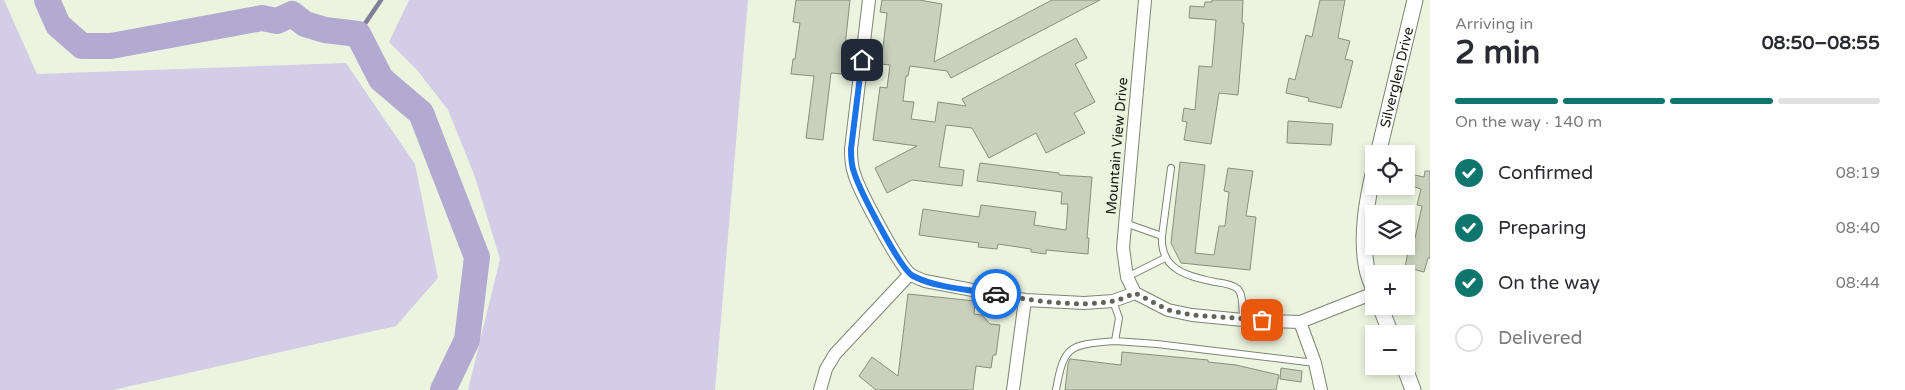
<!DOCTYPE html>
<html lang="en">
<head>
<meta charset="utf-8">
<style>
  :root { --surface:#fff; --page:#f7f7f7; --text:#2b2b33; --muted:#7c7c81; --line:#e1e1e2; --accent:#0f766e }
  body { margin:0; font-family:"Varela Round",sans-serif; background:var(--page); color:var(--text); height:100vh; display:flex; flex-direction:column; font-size:19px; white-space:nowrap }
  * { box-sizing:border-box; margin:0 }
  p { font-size:16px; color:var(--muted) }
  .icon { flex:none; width:28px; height:28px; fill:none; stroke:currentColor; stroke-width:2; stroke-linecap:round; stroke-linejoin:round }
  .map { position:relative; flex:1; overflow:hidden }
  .sheet { display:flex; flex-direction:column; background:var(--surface); width:475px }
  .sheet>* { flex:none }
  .tools { position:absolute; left:1365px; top:145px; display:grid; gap:10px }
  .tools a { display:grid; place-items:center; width:50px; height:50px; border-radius:0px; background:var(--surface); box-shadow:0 2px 8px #0003; font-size:25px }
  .pin { position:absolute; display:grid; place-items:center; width:42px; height:42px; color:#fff; margin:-21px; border-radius:10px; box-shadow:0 2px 8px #0006 }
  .courier { position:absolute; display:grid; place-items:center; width:50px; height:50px; margin:-25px; border:4px solid #1a73e8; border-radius:50%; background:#fff; color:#222; box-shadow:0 1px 6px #0007 }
  .head em { font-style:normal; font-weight:800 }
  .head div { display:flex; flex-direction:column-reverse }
  .head { display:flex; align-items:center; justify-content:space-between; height:85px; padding:0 25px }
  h1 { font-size:32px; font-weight:800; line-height:38px }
  .bar { display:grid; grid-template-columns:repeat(4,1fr); gap:8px 5px; align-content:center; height:60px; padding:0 25px }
  .bar i { height:6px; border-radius:4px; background:var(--line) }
  .bar .active { background:var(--accent) }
  .bar p { grid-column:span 4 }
  ol { padding:0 25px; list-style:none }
  li { display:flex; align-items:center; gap:15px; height:55px }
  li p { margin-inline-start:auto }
  li .icon { padding:5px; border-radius:50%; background:var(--accent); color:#fff; stroke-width:4 }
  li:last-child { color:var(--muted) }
  li i { width:28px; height:28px; border:2px solid var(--line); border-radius:50% }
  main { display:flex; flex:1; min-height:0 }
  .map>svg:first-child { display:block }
</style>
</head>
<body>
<main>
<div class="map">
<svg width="1430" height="390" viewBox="0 0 1430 390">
  <rect width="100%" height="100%" fill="#ecf4e0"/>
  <path fill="#d3cde8" d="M 0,0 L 4,0 L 37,74 L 346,63 L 415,164 L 438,278 L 396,326 L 113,390 L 0,390 Z
    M 409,0 L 748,0 L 715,390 L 468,390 L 500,259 L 475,177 L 448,110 L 417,70 L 389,42 Z"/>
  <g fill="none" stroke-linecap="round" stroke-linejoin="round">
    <path stroke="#837e97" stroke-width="4.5" d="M 358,34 L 381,0"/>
    <path stroke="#b3aad1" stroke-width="26" d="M 47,0 L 58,25 L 82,46 L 111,46 L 262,18 L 277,21 L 292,14 L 305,24 L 325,30 L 358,34 L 381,79 L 421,113 L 477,257 L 467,340 L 443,390"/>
  </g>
  <path fill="#c9d1be" stroke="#888f7d" d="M 796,0 L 850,0 L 842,74 L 831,73 L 823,140 L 806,138 L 814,76 L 791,74 L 793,59 L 795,59 L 800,23 L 793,22 Z
    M 882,0 L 919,0 L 942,4 L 934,62 L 1052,0 L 1100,0 L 951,78 L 947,71 L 910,66 L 908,76 L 906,76 L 903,101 L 914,102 L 911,119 L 935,122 L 938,102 L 966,106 L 962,99 L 1076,38 L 1087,58 L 1075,64 L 1095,102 L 1074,113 L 1085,133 L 1046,153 L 1036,133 L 989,158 L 972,128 L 946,125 L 939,167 L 964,170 L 962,186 L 912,180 L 887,193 L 875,168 L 917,146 L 873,140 L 880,87 L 887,88 L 890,65 L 881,64 L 887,13 L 880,12 Z
    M 1212,0 L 1243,0 L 1242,23 L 1244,23 L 1238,95 L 1219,93 L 1211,144 L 1184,140 L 1187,122 L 1182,121 L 1184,108 L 1195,110 L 1199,66 L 1212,67 L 1216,20 L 1189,18 L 1190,6 L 1204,7 L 1205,2 L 1212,2 Z
    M 1320,0 L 1345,0 L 1338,38 L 1350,41 L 1345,59 L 1353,61 L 1341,108 L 1308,101 L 1309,98 L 1286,93 L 1289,78 L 1295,80 L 1306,35 L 1312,37 Z
    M 1288,121 L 1333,124 L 1331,145 L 1287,143 Z
    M 1180,162 L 1205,165 L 1195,253 L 1214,255 L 1219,226 L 1225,226 L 1229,192 L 1224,191 L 1228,168 L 1253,171 L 1246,216 L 1256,217 L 1250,270 L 1181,263 L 1171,243 Z
    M 980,163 L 1059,173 L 1059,175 L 1092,177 L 1087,238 L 1089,238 L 1088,254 L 1046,250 L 1046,254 L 1031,252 L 1031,249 L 998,244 L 997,249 L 978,247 L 979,243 L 919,235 L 923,209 L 979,217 L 981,205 L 1036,212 L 1034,225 L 1066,230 L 1068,204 L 1061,204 L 1062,192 L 977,181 Z
    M 1425,171 L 1430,171 L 1430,258 L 1428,258 L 1424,272 L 1405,267 L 1411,237 L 1415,238 L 1422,206 L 1417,205 L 1421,189 L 1408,185 L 1410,174 L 1424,177 Z
    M 908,294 L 975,301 L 974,314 L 982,315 L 990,324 L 1000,325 L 996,355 L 993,355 L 991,368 L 976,366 L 973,390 L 876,390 L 859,376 L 872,357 L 898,376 Z
    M 1122,352 L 1208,360 L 1208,362 L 1236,365 L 1279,375 L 1276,390 L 1065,390 L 1068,364 L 1070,359 L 1121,365 Z
    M 1281,368 L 1302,371 L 1301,382 L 1280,379 Z"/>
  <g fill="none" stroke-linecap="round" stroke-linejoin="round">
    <g stroke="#7d8472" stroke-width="8">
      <path id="service" d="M 1171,168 L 1162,236 C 1160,270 1187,276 1215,282 C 1222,283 1232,284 1238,289 C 1244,296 1242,312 1243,320
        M 1125,223 L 1162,236
        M 1127,277 L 1165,258
        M 1113,301 L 1119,318 L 1115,341 L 1157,344 L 1315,363
        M 1056,390 C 1064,344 1070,345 1115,341"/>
    </g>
    <g stroke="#7d8472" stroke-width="14">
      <path id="minor" d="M 869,0 L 851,149 C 851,157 851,165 854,173 C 858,189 899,265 910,274 C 914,277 920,279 925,281 L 1025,300 L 1084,303 L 1113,301 L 1135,293 L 1168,310 L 1192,315 L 1243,320 L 1300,322 L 1374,293
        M 1135,293 L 1127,277 L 1123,248 L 1145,0
        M 1300,322 L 1315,363 L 1321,390
        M 820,390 L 826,369 L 835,354 L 910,274
        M 1013,390 L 1025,300"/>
    </g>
    <g stroke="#7d8472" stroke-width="17">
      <g id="tertiary">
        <path id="s1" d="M 1378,154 L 1415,0"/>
        <path d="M 1374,170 C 1367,200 1361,233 1366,264 C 1367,273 1371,282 1374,290"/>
        <path d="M 1380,306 L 1391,334"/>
        <path d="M 1404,366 L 1413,390"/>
      </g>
    </g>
    <use href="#service" stroke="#fff" stroke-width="6"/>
    <use href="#minor" stroke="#fff" stroke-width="12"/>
    <use href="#tertiary" stroke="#fff" stroke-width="15"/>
  </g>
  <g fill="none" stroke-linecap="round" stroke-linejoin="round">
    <path stroke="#606459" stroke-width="5" stroke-dasharray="0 9" d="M 996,294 C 1029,300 1080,308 1113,301 C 1120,300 1128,296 1135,293 L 1168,310 L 1192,315 L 1262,320"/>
    <path stroke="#1a73e8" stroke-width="6" d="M 862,60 L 851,149 C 851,157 851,165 854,172 C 859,189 900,269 913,276 C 936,288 971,290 996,294"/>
  </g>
  <g text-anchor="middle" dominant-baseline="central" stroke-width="4" stroke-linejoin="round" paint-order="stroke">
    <g font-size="14" fill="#141710" stroke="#ecf4e0">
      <text stroke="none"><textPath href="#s1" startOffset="79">Silverglen Drive</textPath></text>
      <text transform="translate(1117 146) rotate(-85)">Mountain View Drive</text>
    </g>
  </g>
</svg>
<div class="tools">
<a><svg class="icon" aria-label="locate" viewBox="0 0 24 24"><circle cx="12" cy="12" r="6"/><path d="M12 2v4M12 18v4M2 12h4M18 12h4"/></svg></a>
<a><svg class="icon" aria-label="layers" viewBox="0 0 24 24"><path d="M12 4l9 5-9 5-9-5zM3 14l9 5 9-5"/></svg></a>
<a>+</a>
<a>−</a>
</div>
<div class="pin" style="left:1262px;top:320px;background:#ea580c"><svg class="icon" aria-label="bag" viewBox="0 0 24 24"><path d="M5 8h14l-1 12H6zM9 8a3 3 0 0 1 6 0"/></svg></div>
<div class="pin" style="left:862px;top:60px;background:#1f2937"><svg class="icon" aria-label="home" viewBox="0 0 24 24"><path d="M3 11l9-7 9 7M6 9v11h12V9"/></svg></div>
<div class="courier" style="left:996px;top:294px"><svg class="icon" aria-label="car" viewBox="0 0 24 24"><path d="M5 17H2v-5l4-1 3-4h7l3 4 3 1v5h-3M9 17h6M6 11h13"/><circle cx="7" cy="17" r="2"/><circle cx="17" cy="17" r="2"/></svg></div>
</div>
<section class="sheet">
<div class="head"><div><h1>2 min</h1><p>Arriving in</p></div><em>08:50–08:55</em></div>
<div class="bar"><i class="active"></i><i class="active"></i><i class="active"></i><i></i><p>On the way · 140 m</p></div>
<ol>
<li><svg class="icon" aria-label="check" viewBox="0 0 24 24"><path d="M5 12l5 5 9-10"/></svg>Confirmed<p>08:19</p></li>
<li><svg class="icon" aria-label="check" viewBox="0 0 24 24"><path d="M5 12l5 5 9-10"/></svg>Preparing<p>08:40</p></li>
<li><svg class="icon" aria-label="check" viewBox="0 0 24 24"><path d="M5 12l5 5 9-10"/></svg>On the way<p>08:44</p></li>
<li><i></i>Delivered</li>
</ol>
</section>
</main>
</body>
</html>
